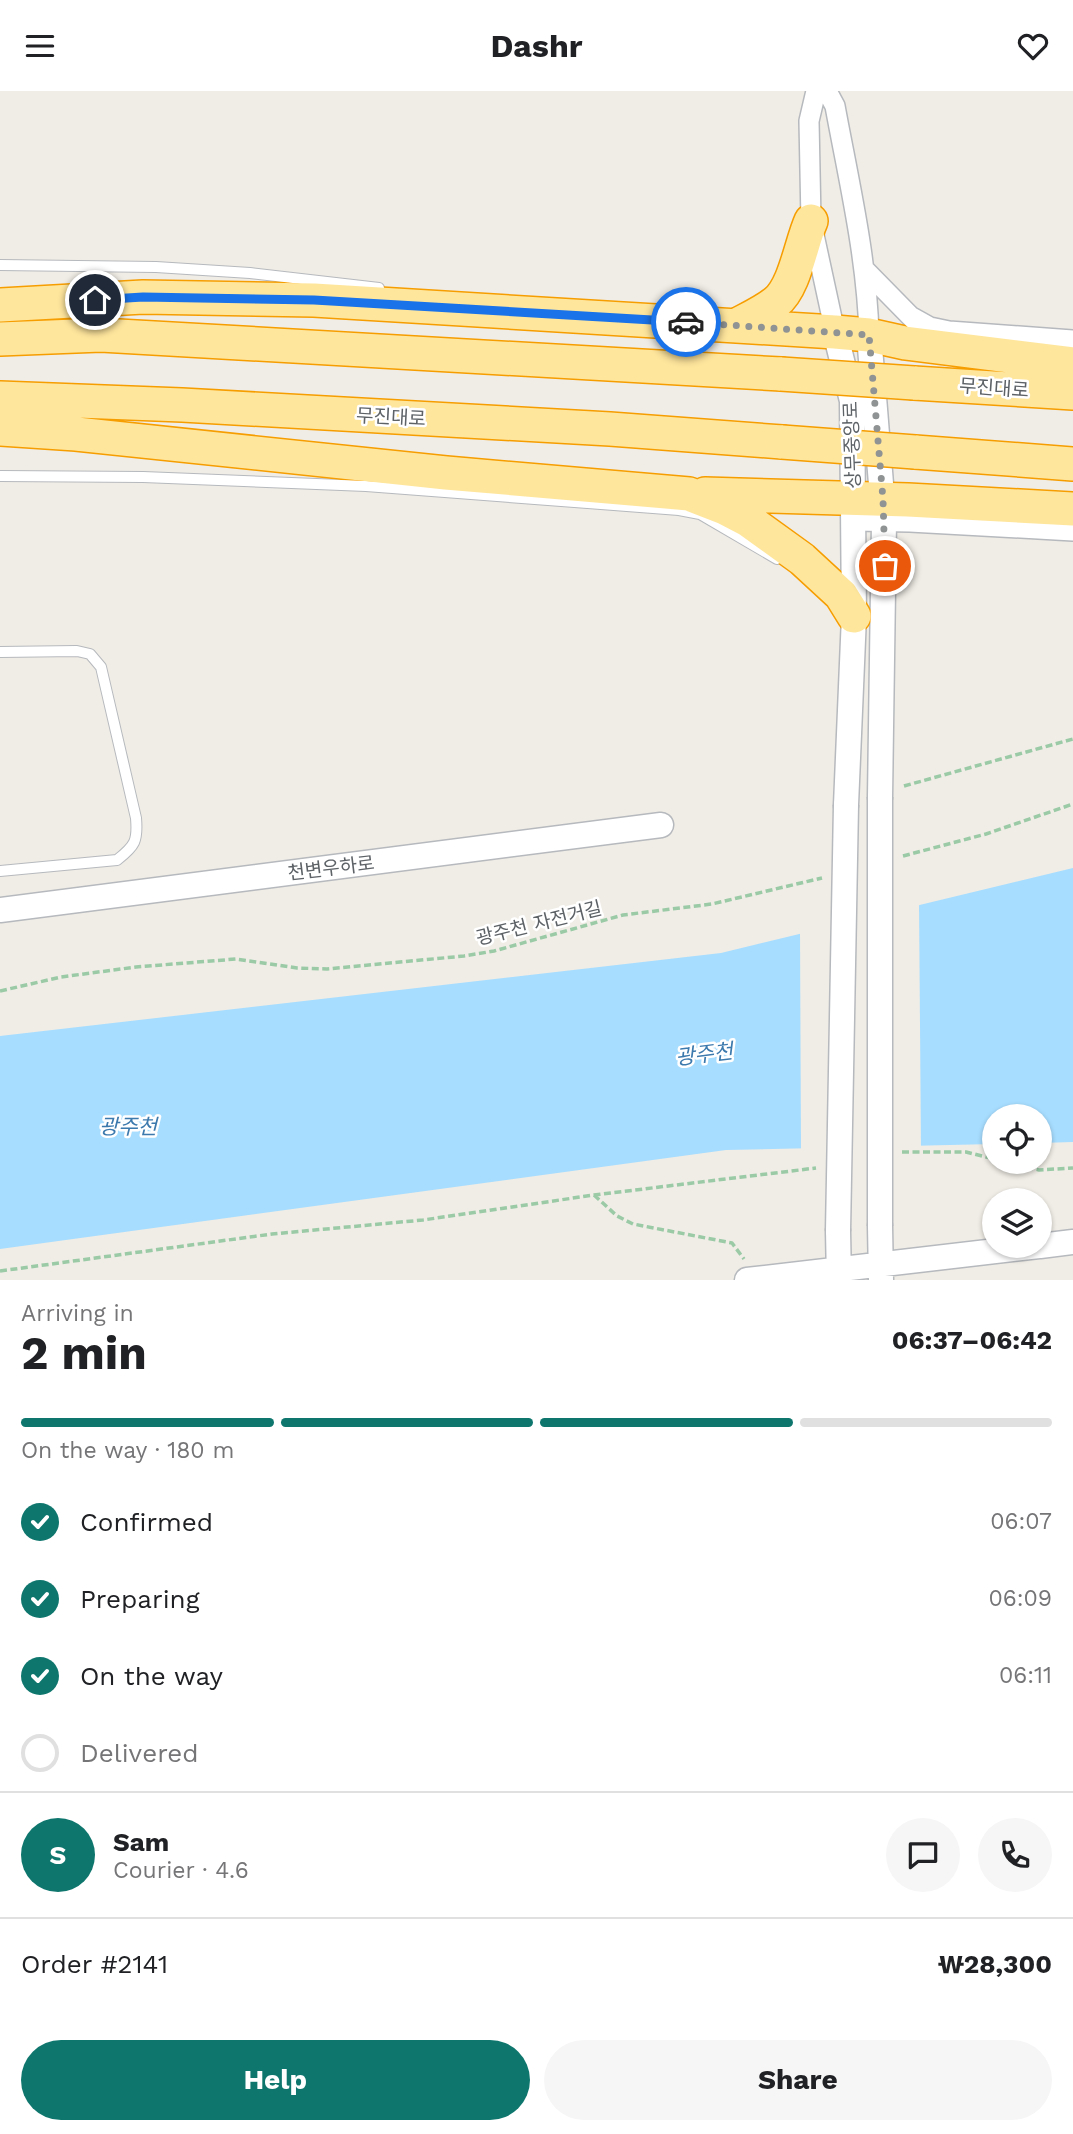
<!DOCTYPE html>
<html lang="en">
<head>
<meta charset="utf-8">
<style>
  :root { --surface:#fff; --page:#f6f6f6; --text:#202124; --muted:#757577; --line:#e0e0e0; --accent:#0f766e }
  body { margin:0; font-family:"Work Sans","Noto Sans KR",sans-serif; background:var(--page); color:var(--text); height:100vh; display:flex; flex-direction:column; font-size:26px; white-space:nowrap }
  * { box-sizing:border-box; margin:0 }
  p { font-size:23px; color:var(--muted) }
  .icon { flex:none; width:38px; height:38px; fill:none; stroke:currentColor; stroke-width:2; stroke-linecap:round; stroke-linejoin:round }
  .map { position:relative; height:1189px; overflow:hidden }
  .panel { display:flex; flex-direction:column; background:var(--surface); flex:1 }
  .panel>* { flex:none }
  .buttons { position:absolute; left:982px; top:1013px; display:grid; gap:14px }
  .buttons a { display:grid; place-items:center; width:70px; height:70px; border-radius:50%; background:var(--surface); box-shadow:0 2px 5px #0004; font-size:35px }
  .pin { position:absolute; display:grid; place-items:center; width:60px; height:60px; color:#fff; margin:-30px; border:4px solid #fff; border-radius:50%; box-shadow:0 2px 7px #0007 }
  .courier { position:absolute; display:grid; place-items:center; width:70px; height:70px; margin:-35px; border:5px solid #1a73e8; border-radius:50%; background:#fff; color:#222; box-shadow:0 2px 9px #0007 }
  .headline em { font-style:normal; font-weight:700 }
  .headline div { display:flex; flex-direction:column-reverse }
  .headline { display:flex; align-items:center; justify-content:space-between; height:119px; padding:0 21px }
  h1 { font-size:46px; font-weight:700; line-height:52px }
  .bar { display:grid; grid-template-columns:repeat(4,1fr); gap:10px 7px; align-content:center; height:84px; padding:0 21px }
  .bar i { height:9px; border-radius:5px; background:var(--line) }
  .bar .current { background:var(--accent) }
  .bar p { grid-column:span 4 }
  .line { display:flex; align-items:center; gap:18px; padding:0 21px; border-top:2px solid var(--line) }
  .line div { flex:1 }
  .round { display:grid; place-items:center; flex:none; width:74px; height:74px; border-radius:37px; background:var(--page) }
  ol { padding:0 21px; list-style:none }
  li { display:flex; align-items:center; gap:21px; height:77px }
  li p { margin-inline-start:auto }
  li .icon { padding:7px; border-radius:50%; background:var(--accent); color:#fff; stroke-width:4 }
  li:last-child { color:var(--muted) }
  li i { width:38px; height:38px; border:4px solid var(--line); border-radius:50% }
  .primary-button { display:flex; gap:14px; margin-top:auto; padding:14px 21px }
  .primary-button a { flex:1; height:80px; border-radius:42px; background:var(--accent); color:#fff; font-size:28px; font-weight:700; line-height:80px; text-align:center }
  .primary-button a+a { background:var(--page); color:var(--text) }
  header { display:flex; justify-content:space-between; align-items:center; height:91px; padding:0 21px; background:var(--surface); font-size:32px; font-weight:700 }
  .map>svg:first-child { display:block }
</style>
</head>
<body>
<header><svg class="icon" aria-label="menu" viewBox="0 0 24 24"><path d="M4 6h16M4 12h16M4 18h16"/></svg>Dashr<svg class="icon" aria-label="heart" viewBox="0 0 24 24"><path d="M12 20l-8-8c-3-5 5-10 8-4 3-6 11-1 8 4z"/></svg></header>
<div class="map">
<svg width="1073" height="1189" viewBox="0 0 1073 1189">
  <rect width="100%" height="100%" fill="#f0ede6"/>
  <path fill="#a7ddff" d="M 1073,777 L 1073,1051 L 1040,1052 L 1040,1026 L 994,1026 L 994,1053 L 726,1059 L 0,1158 L 0,945 L 721,862 Z"/>
  <path fill="#f0ede6" d="M 919,810 L 921,1058 L 801,1061 L 800,839 Z"/>
  <g fill="none" stroke-linecap="round" stroke-linejoin="round">
    <g stroke="#b6b9bd" stroke-width="12">
      <path id="service" d="M 0,174 L 156,176 L 250,182 L 379,197
        M 0,385 L 143,386 L 366,395 L 679,419 L 700,423 L 777,468
        M 0,561 L 77,560 L 90,563 L 101,576 L 136,727 C 138,750 135,755 117,769 L 0,780"/>
    </g>
    <g stroke="#b6b9bd" stroke-width="22">
      <path id="minor" d="M 816,0 L 809,30 L 811,130 L 835,241
        M 827,0 L 835,15 C 849,91 867,167 869,244
        M 864,178 L 920,235
        M 912,226 L 930,236 L 949,240 L 1073,249
        M 854,430 L 910,431 L 1073,440"/>
    </g>
    <g stroke="#b6b9bd" stroke-width="27">
      <path id="tertiary" d="M 835,241 L 852,310 L 854,525 L 846,714
        M 869,244 L 884,430 L 880,706
        M 0,819 L 661,734
        M 880,1135 L 881,1189
        M 838,1140 L 839,1189
        M 1040,1155 L 1073,1151
        M 747,1189 L 1039,1155"/>
    </g>
    <g stroke="#f69d00" stroke-width="36">
      <path id="trunk" d="M 0,214 L 143,206 L 314,209 L 835,241 L 869,244 L 905,252 L 1073,273
        M 737,234 C 750,227 765,220 776,211 C 795,196 801,152 811,130
        M 0,248 L 101,244 L 781,283
        M 914,292 L 1073,302
        M 0,307 L 182,314 L 610,338 L 782,351
        M 0,338 L 76,343 L 446,382 L 689,403 L 725,417 L 748,429 L 802,468 L 841,504 L 854,525
        M 915,361 L 1073,373
        M 705,403 L 908,409 L 1073,418"/>
    </g>
    <path stroke="#9acaa6" stroke-width="3.5" stroke-dasharray="7 3.5" stroke-linecap="butt" d="M 904,695 L 1073,648
      M 903,765 L 986,743 L 1073,713
      M 0,900 L 61,886 L 136,876 L 236,868 L 297,877 L 327,878 L 464,865 L 494,860 L 623,824 L 712,813 L 822,787
      M 902,1061 L 966,1061 L 994,1068
      M 1006,1071 L 1039,1079 L 1073,1077
      M 594,1104 L 617,1125 L 633,1133 L 732,1152 L 744,1168
      M 0,1180 L 272,1143 L 423,1129 L 594,1104 L 816,1077"/>
    <use href="#service" stroke="#fff" stroke-width="10"/>
    <use href="#minor" stroke="#fff" stroke-width="19"/>
    <use href="#tertiary" stroke="#fff" stroke-width="24"/>
    <use href="#trunk" stroke="#ffe69d" stroke-width="33"/>
    <g stroke="#b6b9bd" stroke-width="27" stroke-linecap="butt">
      <path id="tertiary-bridge" d="M 880,706 L 880,1135
        M 838,1140 L 846,714"/>
    </g>
    <g stroke="#f69d00" stroke-width="36" stroke-linecap="butt">
      <path id="trunk-bridge" d="M 781,283 L 914,292
        M 782,351 L 915,361"/>
    </g>
    <use href="#tertiary-bridge" stroke="#fff" stroke-width="24"/>
    <use href="#trunk-bridge" stroke="#ffe69d" stroke-width="33"/>
  </g>
  <g fill="none" stroke-linecap="round" stroke-linejoin="round">
    <path stroke="#909393" stroke-width="7" stroke-dasharray="0 12.6" d="M 686,231 L 869,244 L 883,408 L 885,475"/>
    <path stroke="#1a73e8" stroke-width="9" d="M 95,209 L 143,206 L 314,209 L 686,231"/>
  </g>
  <g text-anchor="middle" dominant-baseline="central" stroke-width="5" stroke-linejoin="round" paint-order="stroke">
    <g font-size="19" fill="#5d6267" stroke="#fff">
      <text transform="translate(994 297) rotate(4)">무진대로</text>
      <text transform="translate(391 326) rotate(3)">무진대로</text>
      <text transform="translate(852 354) rotate(-92)">상무중앙로</text>
      <text transform="translate(331 777) rotate(-7)">천변우하로</text>
      <text transform="translate(539 832) rotate(-14)">광주천 자전거길</text>
    </g>
    <g font-size="21" font-style="italic" fill="#3c79ad" stroke="#fff">
      <text transform="translate(704 963) rotate(-7)">광주천</text>
      <text x="128" y="1035">광주천</text>
    </g>
  </g>
</svg>
<div class="buttons">
<a><svg class="icon" aria-label="locate" viewBox="0 0 24 24"><circle cx="12" cy="12" r="6"/><path d="M12 2v4M12 18v4M2 12h4M18 12h4"/></svg></a>
<a><svg class="icon" aria-label="layers" viewBox="0 0 24 24"><path d="M12 4l9 5-9 5-9-5zM3 14l9 5 9-5"/></svg></a>
</div>
<div class="pin" style="left:885px;top:475px;background:#ea580c"><svg class="icon" aria-label="bag" viewBox="0 0 24 24"><path d="M5 8h14l-1 12H6zM9 8a3 3 0 0 1 6 0"/></svg></div>
<div class="pin" style="left:95px;top:209px;background:#1f2937"><svg class="icon" aria-label="home" viewBox="0 0 24 24"><path d="M3 11l9-7 9 7M6 9v11h12V9"/></svg></div>
<div class="courier" style="left:686px;top:231px"><svg class="icon" aria-label="car" viewBox="0 0 24 24"><path d="M5 17H2v-5l4-1 3-4h7l3 4 3 1v5h-3M9 17h6M6 11h13"/><circle cx="7" cy="17" r="2"/><circle cx="17" cy="17" r="2"/></svg></div>
</div>
<section class="panel">
<div class="headline"><div><h1>2 min</h1><p>Arriving in</p></div><em>06:37–06:42</em></div>
<div class="bar"><i class="current"></i><i class="current"></i><i class="current"></i><i></i><p>On the way · 180 m</p></div>
<ol>
<li><svg class="icon" aria-label="check" viewBox="0 0 24 24"><path d="M5 12l5 5 9-10"/></svg>Confirmed<p>06:07</p></li>
<li><svg class="icon" aria-label="check" viewBox="0 0 24 24"><path d="M5 12l5 5 9-10"/></svg>Preparing<p>06:09</p></li>
<li><svg class="icon" aria-label="check" viewBox="0 0 24 24"><path d="M5 12l5 5 9-10"/></svg>On the way<p>06:11</p></li>
<li><i></i>Delivered</li>
</ol>
<div class="line" style="height:126px"><b class="round" style="background:var(--accent);color:#fff">S</b><div><b>Sam</b><p>Courier · 4.6</p></div><a class="round"><svg class="icon" aria-label="chat" viewBox="0 0 24 24"><path d="M4 5h16v11H9l-5 4z"/></svg></a><a class="round"><svg class="icon" aria-label="phone" viewBox="0 0 24 24"><path d="M5 4h4l2 5-3 2q2 4 5 5l2-3 5 2v4C11 20 4 13 5 4z"/></svg></a></div>
<div class="line" style="height:91px"><div>Order #2141</div><b>₩28,300</b></div>
<div class="primary-button"><a>Help</a><a>Share</a></div>
</section>
</body>
</html>
